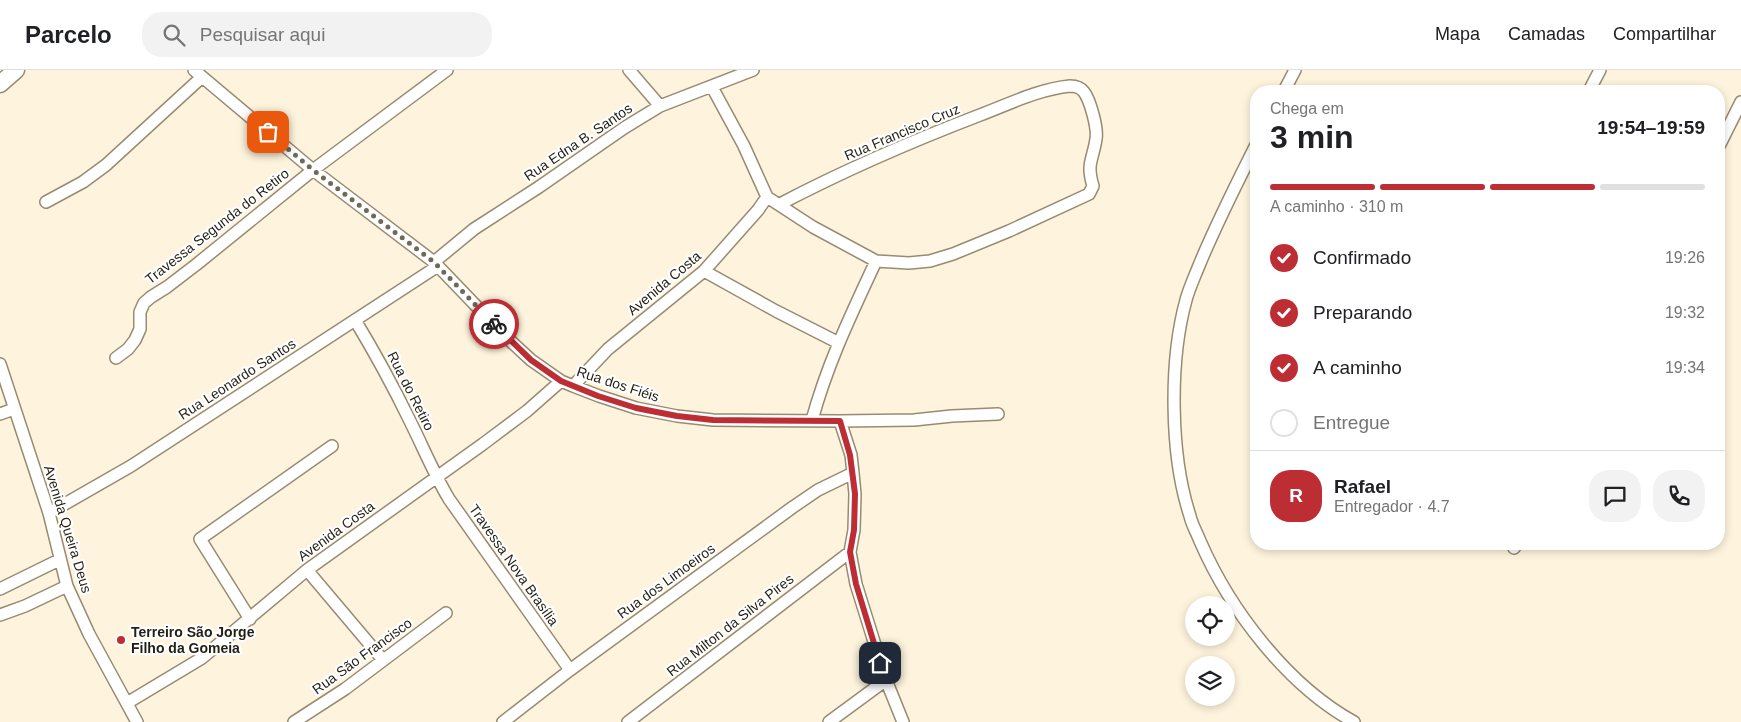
<!DOCTYPE html>
<html lang="pt">
<head>
<meta charset="utf-8">
<style>
  :root { --surface:#fff; --page:#f2f2f2; --text:#202124; --muted:#757577; --line:#e0e0e0; --accent:#bd2e34 }
  body { margin:0; font-family:Helvetica,sans-serif; background:var(--page); color:var(--text); height:100vh; display:flex; flex-direction:column; font-size:19px; white-space:nowrap }
  * { box-sizing:border-box; margin:0 }
  p { font-size:16px; color:var(--muted) }
  .icon { flex:none; width:28px; height:28px; fill:none; stroke:currentColor; stroke-width:2; stroke-linecap:round; stroke-linejoin:round }
  .map { position:relative; flex:1; overflow:hidden }
  .sheet { position:absolute; left:1250px; top:15px; width:475px; height:465px; display:flex; flex-direction:column; background:var(--surface); border-radius:20px; box-shadow:0 2px 8px #0003 }
  .sheet>* { flex:none }
  .buttons { position:absolute; left:1185px; top:526px; display:grid; gap:10px }
  .buttons a { display:grid; place-items:center; width:50px; height:50px; border-radius:50%; background:var(--surface); box-shadow:0 2px 8px #0003; font-size:25px }
  .pin { position:absolute; display:grid; place-items:center; width:42px; height:42px; color:#fff; margin:-21px; border-radius:10px; box-shadow:0 2px 8px #0006 }
  .courier { position:absolute; display:grid; place-items:center; width:50px; height:50px; margin:-25px; border:4px solid #bd2e34; border-radius:50%; background:#fff; color:#222; box-shadow:0 1px 6px #0007 }
  .head em { font-style:normal; font-weight:800 }
  .head div { display:flex; flex-direction:column-reverse }
  .head { display:flex; align-items:center; justify-content:space-between; height:85px; padding:0 20px }
  h1 { font-size:32px; font-weight:800; line-height:38px }
  .bar { display:grid; grid-template-columns:repeat(4,1fr); gap:8px 5px; align-content:center; height:60px; padding:0 20px }
  .bar i { height:6px; border-radius:4px; background:var(--line) }
  .bar .on { background:var(--accent) }
  .bar p { grid-column:span 4 }
  .line { display:flex; align-items:center; gap:12px; padding:0 20px; border-top:1px solid var(--line) }
  .line div { flex:1 }
  .round { display:grid; place-items:center; flex:none; width:52px; height:52px; border-radius:20px; background:var(--page) }
  ol { padding:0 20px; list-style:none }
  li { display:flex; align-items:center; gap:15px; height:55px }
  li p { margin-inline-start:auto }
  li .icon { padding:5px; border-radius:50%; background:var(--accent); color:#fff; stroke-width:4 }
  li:last-child { color:var(--muted) }
  li i { width:28px; height:28px; border:2px solid var(--line); border-radius:50% }
  header { display:flex; align-items:center; gap:30px; box-sizing:border-box; height:70px; padding:0 25px; background:var(--surface); border-bottom:1px solid var(--line) }
  header strong { font-size:24px }
  nav { display:flex; gap:28px; margin-inline-start:auto; font-size:18px }
  .search { width:350px; height:45px; background:var(--page); display:flex; align-items:center; gap:12px; box-sizing:border-box; padding:0 18px; border-radius:20px; color:var(--muted); font-size:19px }
  .map>svg:first-child { display:block }
</style>
</head>
<body>
<header>
<strong>Parcelo</strong>
<div class="search"><svg class="icon" aria-label="search" viewBox="0 0 24 24"><circle cx="10" cy="10" r="6"/><path d="M15 15l6 6"/></svg>Pesquisar aqui</div>
<nav><a>Mapa</a><a>Camadas</a><a>Compartilhar</a></nav>
</header>
<div class="map">
<svg width="1741" height="652" viewBox="0 0 1741 652">
  <rect width="100%" height="100%" fill="#fef4dd"/>
  <g fill="none" stroke-linecap="round" stroke-linejoin="round">
    <g stroke="#978b71" stroke-width="14">
      <path id="street" d="M 194,0 L 313,100 L 434,192 L 505,266 L 531,290 L 561,311 L 573,316 L 599,326 L 636,338 L 677,346 L 713,350 L 840,351 L 914,350 L 952,346 L 998,344
        M 629,0 L 660,36
        M 712,17 L 744,76 L 767,127
        M 1284,21 L 1295,0
        M 1589,21 L 1600,0
        M 1256,75 C 1236,115 1215,156 1198,198 C 1194,208 1189,219 1186,230 C 1169,292 1170,385 1190,446 C 1192,455 1197,463 1200,471 C 1230,540 1287,615 1354,652
        M 1719,76 L 1741,32
        M 767,127 L 813,157 L 876,191 L 909,193 L 930,191 L 953,184 L 1009,161 L 1089,124 L 1093,116 C 1086,93 1093,90 1096,69 C 1098,58 1090,30 1084,22 C 1081,18 1075,16 1070,16 C 1039,19 1009,34 980,45 C 912,71 845,100 780,134
        M 46,132 L 83,112 L 106,95 L 202,7
        M 434,192 L 474,159 L 539,117 L 624,58 L 660,36 L 753,0
        M 704,201 L 776,241 L 837,272
        M 355,250 C 375,283 393,316 410,351 C 423,377 434,404 449,429 L 570,600
        M 116,288 L 128,279 L 135,270 L 140,259 L 140,242 L 144,233 L 151,227 L 167,217 L 197,194 L 313,100 L 447,0
        M 0,294 L 49,443 L 67,516 L 89,564 L 137,652
        M 573,316 L 608,279 L 704,201 L 758,140 L 767,127
        M 0,344 L 14,339
        M 812,350 C 828,292 851,245 876,191
        M 840,351 L 851,385 L 853,403 L 855,424 L 854,460 L 850,482 L 856,514 L 886,610 L 903,652
        M 49,443 L 131,396 L 438,196
        M 1514,478 L 1517,474
        M 307,500 L 383,590
        M 0,519 L 59,490
        M 0,545 L 25,536 L 67,516
        M 250,549 L 200,469 L 332,376
        M 127,633 L 202,588 L 307,500 L 483,374 L 527,341 L 561,311
        M 294,652 L 345,619 L 446,543
        M 503,652 L 570,600 L 793,437 L 818,420 L 853,403
        M 628,652 L 850,482
        M 829,652 L 886,610"/>
    </g>
    <g stroke="#978b71" stroke-width="19">
      <path id="secondary" d="M 0,14 L 16,0"/>
    </g>
    <use href="#street" stroke="#fff" stroke-width="11"/>
    <use href="#secondary" stroke="#fff" stroke-width="16"/>
  </g>
  <g fill="none" stroke-linecap="round" stroke-linejoin="round">
    <path stroke="#6f695a" stroke-width="5" stroke-dasharray="0 9" d="M 268,62 L 313,100 L 434,192 L 494,254"/>
    <path stroke="#bd2e34" stroke-width="6" d="M 494,254 L 531,290 L 561,311 L 598,326 L 636,338 L 677,346 L 713,350 L 840,351 L 850,385 L 855,424 L 854,460 L 850,482 L 856,514 L 880,593"/>
  </g>
  <circle fill="#bd2e34" stroke="#fff" stroke-width="2" cx="121" cy="570" r="5"/>
  <g text-anchor="middle" dominant-baseline="central" stroke-width="4.5" stroke-linejoin="round" paint-order="stroke">
    <g font-size="14" fill="#221e13" stroke="#fff">
      <text transform="translate(902 62) rotate(-23)">Rua Francisco Cruz</text>
      <text transform="translate(578 72) rotate(-34)">Rua Edna B. Santos</text>
      <text transform="translate(217 156) rotate(-38)">Travessa Segunda do Retiro</text>
      <text transform="translate(664 213) rotate(-40)">Avenida Costa</text>
      <text transform="translate(237 309) rotate(-33)">Rua Leonardo Santos</text>
      <text transform="translate(618 314) rotate(18)">Rua dos Fiéis</text>
      <text transform="translate(411 321) rotate(63)">Rua do Retiro</text>
      <text transform="translate(68 459) rotate(73)">Avenida Queira Deus</text>
      <text transform="translate(336 461) rotate(-36)">Avenida Costa</text>
      <text transform="translate(514 495) rotate(55)">Travessa Nova Brasília</text>
      <text transform="translate(666 511) rotate(-36)">Rua dos Limoeiros</text>
      <text transform="translate(730 555) rotate(-38)">Rua Milton da Silva Pires</text>
      <text transform="translate(362 586) rotate(-36)">Rua São Francisco</text>
    </g>
    <g font-size="14" font-weight="bold" fill="#221e13" stroke="#fff" text-anchor="start">
      <text x="131" y="562">Terreiro São Jorge<tspan x="131" dy="16">Filho da Gomeia</tspan></text>
    </g>
  </g>
</svg>
<div class="buttons">
<a><svg class="icon" aria-label="locate" viewBox="0 0 24 24"><circle cx="12" cy="12" r="6"/><path d="M12 2v4M12 18v4M2 12h4M18 12h4"/></svg></a>
<a><svg class="icon" aria-label="layers" viewBox="0 0 24 24"><path d="M12 4l9 5-9 5-9-5zM3 14l9 5 9-5"/></svg></a>
</div>
<div class="pin" style="left:268px;top:62px;background:#ea580c"><svg class="icon" aria-label="bag" viewBox="0 0 24 24"><path d="M5 8h14l-1 12H6zM9 8a3 3 0 0 1 6 0"/></svg></div>
<div class="pin" style="left:880px;top:593px;background:#1f2937"><svg class="icon" aria-label="home" viewBox="0 0 24 24"><path d="M3 11l9-7 9 7M6 9v11h12V9"/></svg></div>
<div class="courier" style="left:494px;top:254px"><svg class="icon" aria-label="bike" viewBox="0 0 24 24"><circle cx="6" cy="16" r="4"/><circle cx="18" cy="16" r="4"/><path d="M6 16l4-8h5l3 8M10 8l3 8H6M13 5h3"/></svg></div>
<section class="sheet">
<div class="head"><div><h1>3 min</h1><p>Chega em</p></div><em>19:54–19:59</em></div>
<div class="bar"><i class="on"></i><i class="on"></i><i class="on"></i><i></i><p>A caminho · 310 m</p></div>
<ol>
<li><svg class="icon" aria-label="check" viewBox="0 0 24 24"><path d="M5 12l5 5 9-10"/></svg>Confirmado<p>19:26</p></li>
<li><svg class="icon" aria-label="check" viewBox="0 0 24 24"><path d="M5 12l5 5 9-10"/></svg>Preparando<p>19:32</p></li>
<li><svg class="icon" aria-label="check" viewBox="0 0 24 24"><path d="M5 12l5 5 9-10"/></svg>A caminho<p>19:34</p></li>
<li><i></i>Entregue</li>
</ol>
<div class="line" style="height:90px"><b class="round" style="background:var(--accent);color:#fff">R</b><div><b>Rafael</b><p>Entregador · 4.7</p></div><a class="round"><svg class="icon" aria-label="chat" viewBox="0 0 24 24"><path d="M4 5h16v11H9l-5 4z"/></svg></a><a class="round"><svg class="icon" aria-label="phone" viewBox="0 0 24 24"><path d="M5 4h4l2 5-3 2q2 4 5 5l2-3 5 2v4C11 20 4 13 5 4z"/></svg></a></div>
</section>
</div>
</body>
</html>
